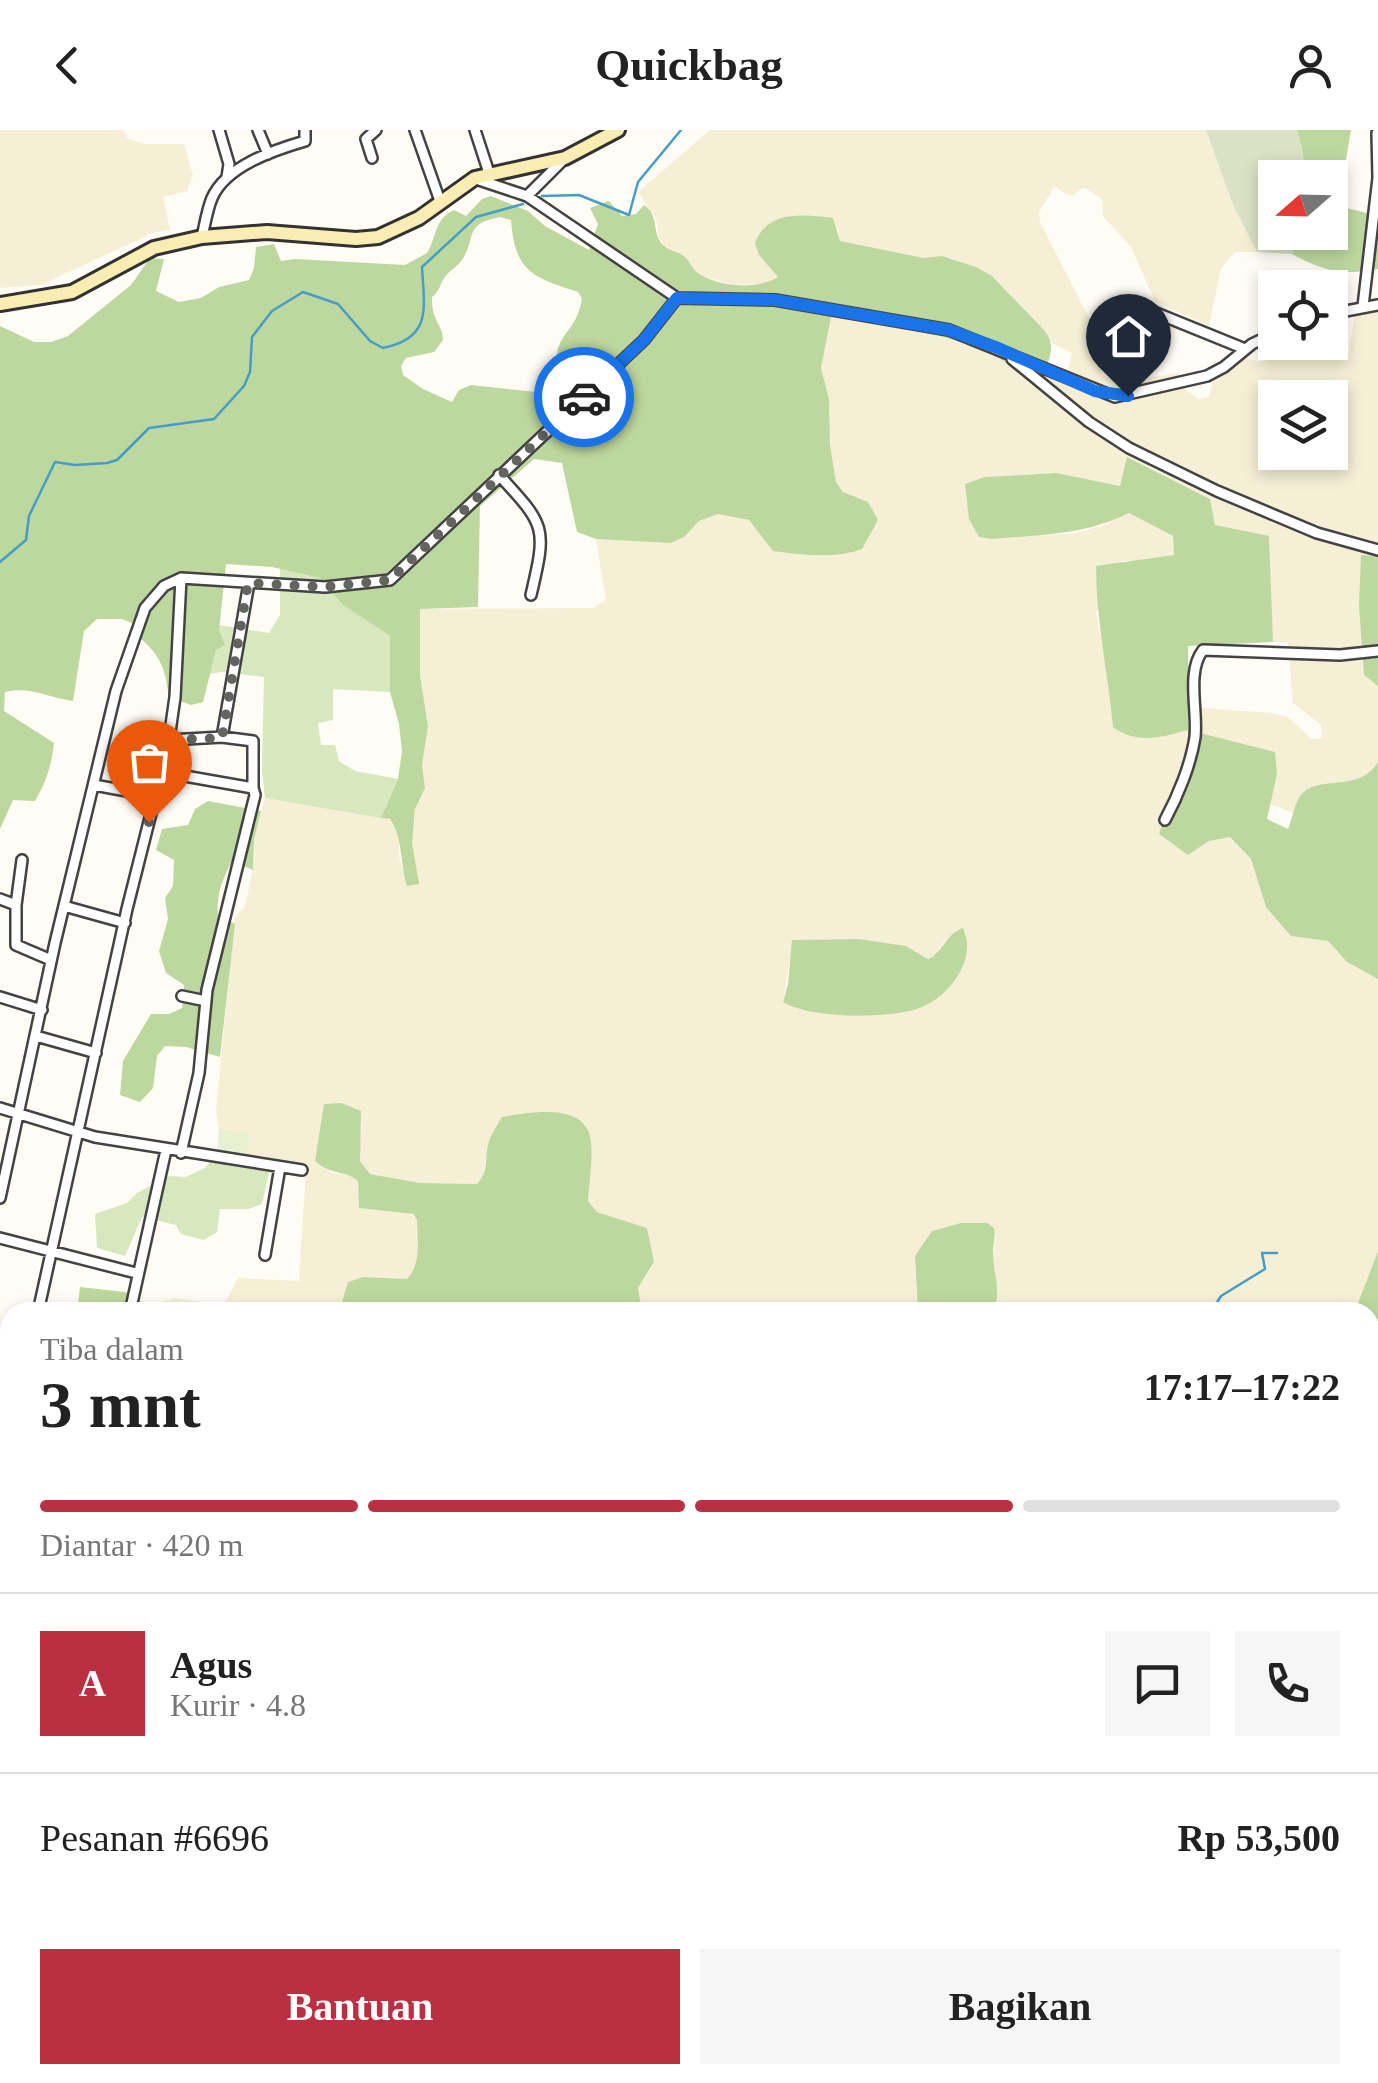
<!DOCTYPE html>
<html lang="id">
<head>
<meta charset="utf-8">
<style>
  :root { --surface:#fff; --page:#f6f6f6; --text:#222; --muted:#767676; --line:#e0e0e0; --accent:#ba2f41 }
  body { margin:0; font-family:"Times New Roman",serif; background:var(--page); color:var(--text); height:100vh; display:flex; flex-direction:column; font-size:38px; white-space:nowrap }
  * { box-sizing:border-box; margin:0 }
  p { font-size:32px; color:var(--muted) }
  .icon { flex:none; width:55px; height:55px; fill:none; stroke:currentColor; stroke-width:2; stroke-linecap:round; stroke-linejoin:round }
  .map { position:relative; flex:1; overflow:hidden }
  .drawer { position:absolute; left:0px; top:1172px; width:1380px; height:782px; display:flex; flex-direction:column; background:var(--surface); border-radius:30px 30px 0 0; box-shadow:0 5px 15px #0003 }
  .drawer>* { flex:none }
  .needle { width:65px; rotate:250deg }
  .buttons { position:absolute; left:1258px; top:30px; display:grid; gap:20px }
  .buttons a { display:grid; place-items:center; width:90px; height:90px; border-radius:0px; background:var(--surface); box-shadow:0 5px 15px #0003; font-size:50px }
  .pin { position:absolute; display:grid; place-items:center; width:85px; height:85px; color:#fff; margin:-102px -42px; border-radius:50% 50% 50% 0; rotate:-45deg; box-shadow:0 0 10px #0007 }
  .pin .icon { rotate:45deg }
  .courier { position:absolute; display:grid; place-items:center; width:100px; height:100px; margin:-50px; border:8px solid #1a73e8; border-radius:50%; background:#fff; color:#222; box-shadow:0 2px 12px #0007 }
  .overview em { font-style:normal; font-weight:800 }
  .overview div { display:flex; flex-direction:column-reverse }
  .overview { display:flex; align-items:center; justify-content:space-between; height:170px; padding:0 40px }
  h1 { font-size:65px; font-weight:800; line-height:75px }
  .bar { display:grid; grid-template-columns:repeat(4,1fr); gap:15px 10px; align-content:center; height:120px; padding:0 40px }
  .bar i { height:12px; border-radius:8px; background:var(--line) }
  .bar .current { background:var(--accent) }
  .bar p { grid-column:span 4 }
  .line { display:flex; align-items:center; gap:25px; padding:0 40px; border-top:2px solid var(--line) }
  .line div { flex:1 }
  .round { display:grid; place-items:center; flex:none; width:105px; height:105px; border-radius:0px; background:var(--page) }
  .action { display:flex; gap:20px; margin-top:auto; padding:20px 40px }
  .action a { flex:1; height:115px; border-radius:0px; background:var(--accent); color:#fff; font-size:40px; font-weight:800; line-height:115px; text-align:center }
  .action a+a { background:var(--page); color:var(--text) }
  header { display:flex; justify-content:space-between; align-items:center; height:130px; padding:0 40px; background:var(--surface); font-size:45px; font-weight:800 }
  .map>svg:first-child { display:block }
</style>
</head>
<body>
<header><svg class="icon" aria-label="back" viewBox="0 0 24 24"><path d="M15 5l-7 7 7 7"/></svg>Quickbag<svg class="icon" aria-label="person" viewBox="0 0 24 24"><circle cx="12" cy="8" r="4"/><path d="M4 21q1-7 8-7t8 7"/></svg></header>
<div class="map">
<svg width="1378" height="1953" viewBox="0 0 1378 1953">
  <rect width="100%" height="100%" fill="#fefcf4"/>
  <path fill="#f4efd5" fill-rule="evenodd" d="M 0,0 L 123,0 L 127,8 L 144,14 L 184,14 L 193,46 L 187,61 L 163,67 L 170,100 L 155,102 L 41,155 L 0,158 Z
    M 710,0 L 1206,0 L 1233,75 L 1257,122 L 1235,122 L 1221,138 L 1209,196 L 1155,171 L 1131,117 L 1103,86 L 1102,69 L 1084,57 L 1071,66 L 1054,57 L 1039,82 L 1040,92 L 1091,192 L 1103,188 L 1107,199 L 1101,245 L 1118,252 L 1179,243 L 1185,259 L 1198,269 L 1209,267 L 1213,250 L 1243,227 L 1259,232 L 1267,230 L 1270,214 L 1348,228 L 1355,181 L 1378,180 L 1378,426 L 1361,425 L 1364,545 L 1378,556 L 1378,632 L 1371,644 L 1350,652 L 1318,655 L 1301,665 L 1294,683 L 1270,674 L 1277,645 L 1188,601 L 1190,608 L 1162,690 L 1188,725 L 1209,711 L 1230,707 L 1251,729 L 1266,777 L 1328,811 L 1347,832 L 1378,849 L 1378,1121 L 1355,1182 L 992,1182 L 996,1179 L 993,1125 L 996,1106 L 986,1093 L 961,1093 L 932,1101 L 915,1135 L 918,1182 L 642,1182 L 638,1158 L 653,1136 L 647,1098 L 597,1082 L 588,1071 L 591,1009 L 586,995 L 572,985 L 534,982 L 489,1012 L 483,1048 L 477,1054 L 420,1053 L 370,1044 L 360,1031 L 358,1014 L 362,993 L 328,1042 L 354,1046 L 359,1051 L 359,1078 L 404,1081 L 417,1089 L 418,1131 L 416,1140 L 407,1149 L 363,1147 L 348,1152 L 339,1182 L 149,1182 L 151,1177 L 173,1168 L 224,1175 L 238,1148 L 299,1151 L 306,1039 L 302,1032 L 247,1026 L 250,1004 L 219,1000 L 216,981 L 235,786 L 245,777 L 255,728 L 254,710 L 265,668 L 390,689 L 399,701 L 399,726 L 407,755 L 418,754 L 412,713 L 415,679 L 425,658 L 422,635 L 428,596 L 420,545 L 420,479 L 593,478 L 606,470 L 596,409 L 671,413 L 684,407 L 699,391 L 718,384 L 749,390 L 803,425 L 826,424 L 868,372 L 843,362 L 836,352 L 830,315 L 829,269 L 821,238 L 831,187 L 918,200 L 993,223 L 1023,244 L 1032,237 L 1048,233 L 1068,240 L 1072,223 L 1052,213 L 1045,201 L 992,146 L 951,128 L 924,128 L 839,111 L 838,98 L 759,125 L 778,146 L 766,154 L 732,155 L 697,144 L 684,125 L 664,116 L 659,108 L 656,89 L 638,62 ZM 1275,268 L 1330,268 L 1330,322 L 1275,322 ZM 1128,327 L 1210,369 L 1214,395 L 1270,498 L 1273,512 L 1288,512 L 1293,573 L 1321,595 L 1322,608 L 1311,609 L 1288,587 L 1271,583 L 1187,577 L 1188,600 L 1109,549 L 1096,482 L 1122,431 L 1150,431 L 1174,425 L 1173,406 L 1129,383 L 1104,395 L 1077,403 L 992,409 L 979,407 L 985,347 L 1057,343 L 1120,356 ZM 959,798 L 966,802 L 966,826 L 919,879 L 856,885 L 802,880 L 783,872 L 793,810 L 859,809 L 906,816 L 928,829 L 936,825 L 943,813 Z
    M 1370,1210 L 1378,1217 L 1378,1437 L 1370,1429 Z
    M 10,1625 L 10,1803 L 0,1790 L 0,1626 Z
    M 1370,1897 L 1378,1915 L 1378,1948 L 1373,1953 L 1327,1953 L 1328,1945 L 1370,1945 Z
    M 461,1945 L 736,1945 L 733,1953 L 456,1953 Z"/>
  <path fill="#d7e8bf" d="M 280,438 L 321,448 L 343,475 L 390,506 L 390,562 L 333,559 L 333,590 L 318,593 L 321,615 L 335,615 L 339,631 L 355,641 L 398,649 L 381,688 L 265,668 L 262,641 L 264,547 L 221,542 L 210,544 L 219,495 L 269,503 L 280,485 Z
    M 217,1022 L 272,1029 L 262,1074 L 249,1079 L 220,1079 L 217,1102 L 204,1110 L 181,1104 L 176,1095 L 142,1087 L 125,1126 L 97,1118 L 95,1084 L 127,1073 L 137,1063 L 169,1046 L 186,1047 L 205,1038 Z"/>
  <path fill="#bdd89f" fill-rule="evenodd" d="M 1297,0 L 1351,0 L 1340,65 L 1346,78 L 1367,83 L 1371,59 L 1378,54 L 1378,139 C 1343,146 1323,141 1292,124 L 1297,103 L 1330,102 L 1330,48 L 1308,47 Z
    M 491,66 L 528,81 L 545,96 L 589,120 L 598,94 L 590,78 L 609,71 L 622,86 L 636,84 L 644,75 C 660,85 651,105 664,116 C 670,121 680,122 685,127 C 691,133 693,141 701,145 C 723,157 756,160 778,147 L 759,125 L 755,113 C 768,79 804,85 833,88 L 840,111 L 924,128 L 942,126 L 976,137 L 992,146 L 1045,201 C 1053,212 1052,220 1048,233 L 1032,237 L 1023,245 C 980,205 888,196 831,187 L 821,238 L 829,269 L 830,315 L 836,352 L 843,362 L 868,372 L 878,390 L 862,419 C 835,429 802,425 773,421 L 749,390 L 718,384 L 699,391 L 684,407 L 671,413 L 596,409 L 577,402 L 562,333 L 534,329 L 480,376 L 478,477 L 420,479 L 420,545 L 428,596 L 422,635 L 425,658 L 415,679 L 412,713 L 419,754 L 407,756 C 400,734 403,707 390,689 L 381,688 L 398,649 L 402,621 L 399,594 L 390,562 L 390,506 L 343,475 L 320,448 L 272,437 L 226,434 L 219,500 L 225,515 L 216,520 L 203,572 L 191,575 L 169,567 C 165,540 162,527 141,509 L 142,497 L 122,489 L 97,489 L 84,501 L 73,571 C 49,568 29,556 5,562 L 4,581 L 54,613 C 52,634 46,653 35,671 L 13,670 L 0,699 L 0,196 L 34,212 L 51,212 L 68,206 L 131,155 L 150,128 L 164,129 L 156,161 L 179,172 L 201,168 L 219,157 L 249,150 L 254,138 L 256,117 L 274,114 L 281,131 L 295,129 L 405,135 L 427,123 C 437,107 434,89 454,80 L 466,86 L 482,69 ZM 500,87 L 511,90 C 515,142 532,147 578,162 L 582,169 C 575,208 552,200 557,245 L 576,256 L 577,264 L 574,266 L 471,255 L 459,260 L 452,272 L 423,259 L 403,245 L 401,236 L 406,228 L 434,222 L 443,210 C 443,194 431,191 432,167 C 441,160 439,155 445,147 C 449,141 457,137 462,130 C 477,107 463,94 500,87 Z
    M 1127,327 L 1210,369 L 1215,395 L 1269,406 L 1273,512 L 1188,516 L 1188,600 L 1275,622 L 1277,644 L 1267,689 L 1288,699 C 1292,689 1294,677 1299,668 C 1315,642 1358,665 1378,632 L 1378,849 L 1347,832 L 1328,811 L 1291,806 L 1266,777 L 1251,729 L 1230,707 L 1209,711 L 1188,725 L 1159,704 L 1190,608 L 1187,600 C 1162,608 1135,614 1113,597 C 1108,543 1096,491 1096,436 L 1174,425 L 1173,406 L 1129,383 C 1085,405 1040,405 992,409 L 979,407 L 969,389 L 965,354 L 985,347 L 1057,343 L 1120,356 Z
    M 1361,425 L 1378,426 L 1378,556 L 1364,545 L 1359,476 Z
    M 208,671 L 261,681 L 254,710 L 253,740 L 232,731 C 222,750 216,765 218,786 L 235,794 L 220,927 L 186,917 L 165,916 L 157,926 L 153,958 L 140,972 L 120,965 L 123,931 L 151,884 L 169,884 L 182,878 L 184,855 L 166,843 L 159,821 L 168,789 L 165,768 L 173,756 L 174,730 L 156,720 L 162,699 L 188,695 L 195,679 Z
    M 963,798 C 978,829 949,867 920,878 C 890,889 810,889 783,872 L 788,854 L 792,810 L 859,809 L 906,816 L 928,829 C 943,823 946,803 963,798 Z
    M 341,973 L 361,981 L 360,1031 L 370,1044 L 420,1053 L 477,1054 C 490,1041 484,1027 489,1011 C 492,1003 498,994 502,987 C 527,983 582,972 590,1006 C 594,1025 589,1051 588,1071 L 597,1082 L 647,1098 L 654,1132 L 638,1158 L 642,1182 L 339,1182 L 348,1152 L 363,1147 L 407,1149 C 422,1133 417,1110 417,1090 L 413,1084 L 359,1078 L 358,1051 C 346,1040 332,1046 315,1031 L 324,974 Z
    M 961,1093 L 987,1093 L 994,1098 C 996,1108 993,1113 993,1123 C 993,1144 1003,1164 992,1182 L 918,1182 L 915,1126 L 932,1101 Z
    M 1378,1121 L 1378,1217 L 1370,1210 L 1370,1182 L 1355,1181 Z
    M 80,1157 L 125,1162 L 151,1177 L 149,1182 L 77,1182 Z
    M 0,1257 L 10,1260 L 10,1625 L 0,1626 Z
    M 1370,1429 L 1378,1437 L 1378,1592 L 1370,1600 Z
    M 0,1790 L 10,1803 L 10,1945 L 203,1945 L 206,1953 L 0,1953 Z
    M 241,1945 L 461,1945 L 456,1953 L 246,1953 Z
    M 736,1945 L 1328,1945 L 1327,1953 L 733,1953 Z"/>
  <path fill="#dae1c5" d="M 1206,0 L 1297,0 L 1308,47 L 1275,48 L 1275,102 L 1297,103 L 1292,124 L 1257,122 L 1233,75 Z"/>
  <path fill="#e7f0d0" d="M 219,1000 L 250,1003 L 247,1026 L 217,1022 Z"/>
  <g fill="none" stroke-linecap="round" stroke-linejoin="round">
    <path stroke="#469dc6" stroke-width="2.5" d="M 542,66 L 579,65 L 629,85 L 638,52 L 681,0
      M 0,432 L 26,410 L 29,386 L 55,332 L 75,335 L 107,333 L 117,330 L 149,298 L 214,289 L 244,256 L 250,242 L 252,207 L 272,181 L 303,162 L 338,174 L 370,211 L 383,218 C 433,208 424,177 422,137 L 476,87 L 523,74
      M 1211,1182 L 1221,1166 L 1265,1139 L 1262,1123 L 1277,1123
      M 1370,1672 L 1378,1668
      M 305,1953 L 306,1945"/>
    <g stroke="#434343" stroke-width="14">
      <path id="minor" d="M 219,0 L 229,34 L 227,47
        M 258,0 L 268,24
        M 415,0 L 440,71
        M 475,0 L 489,43
        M 372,28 L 366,9 L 376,0
        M 479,50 L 527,66 L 677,168
        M 527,66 L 563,30
        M 202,107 C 205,94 207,80 212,68 C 226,36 274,20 305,11 L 305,0
        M 677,168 L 775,170 L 949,200 L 1115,267 L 1207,246 L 1224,237 L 1252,214 L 1275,203
        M 1139,176 L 1245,219
        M 1363,176 L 1378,48 L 1377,3
        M 1330,184 L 1378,175
        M 1012,229 L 1089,292 L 1129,318 L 1217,361 L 1317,403 L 1378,420
        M 499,345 C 546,396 547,397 531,465
        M 222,607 L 249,453
        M 169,610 L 222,607 L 253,611 L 253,658
        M 162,642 L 253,658 L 255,665 L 207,860 L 199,943 L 181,1023
        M 94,655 L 154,666
        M 1165,690 C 1178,666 1191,634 1195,607 C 1198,580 1186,542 1203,520 L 1340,525 L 1378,521
        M 0,769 L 16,775 L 16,815 L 51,830
        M 16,775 L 22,730
        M 64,776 L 125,793
        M 182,866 L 206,871
        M 0,867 L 42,880
        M 36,906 L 96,923
        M 0,978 L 95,1007 L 302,1040
        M 0,1068 L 55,813 L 116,561 L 145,478 L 164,456 L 181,448 L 325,457 L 390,450 L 644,210 L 677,168
        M 0,1108 L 136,1143
        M 265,1125 L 280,1037
        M 38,1182 L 127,779 L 168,616 L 175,567 L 181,448
        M 130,1182 L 166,1020
        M 0,1262 L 10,1265"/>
    </g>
    <g stroke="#323232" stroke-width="18">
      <path id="secondary" d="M 0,174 L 72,162 L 154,118 L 202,107 L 267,102 L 356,109 L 378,107 L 419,88 L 475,48 L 565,28 L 618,0"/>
    </g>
    <use href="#minor" stroke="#fff" stroke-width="9"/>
    <use href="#secondary" stroke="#faedb3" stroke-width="12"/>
  </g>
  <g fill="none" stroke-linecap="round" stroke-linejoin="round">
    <path stroke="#636360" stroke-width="10" stroke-dasharray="0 18" d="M 149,692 L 168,610 L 222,608 L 248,453 L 325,457 L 390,450 L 584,267"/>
    <path stroke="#1a73e8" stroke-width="12" d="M 584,267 L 644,210 L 677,168 L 775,170 L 949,200 L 998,218 L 1095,261 L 1128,266"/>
  </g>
</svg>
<div class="buttons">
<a><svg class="needle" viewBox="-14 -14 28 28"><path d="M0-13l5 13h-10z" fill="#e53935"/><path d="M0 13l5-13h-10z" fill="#767676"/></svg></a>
<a><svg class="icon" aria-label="locate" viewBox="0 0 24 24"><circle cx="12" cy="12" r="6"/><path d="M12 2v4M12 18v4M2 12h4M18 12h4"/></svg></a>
<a><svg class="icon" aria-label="layers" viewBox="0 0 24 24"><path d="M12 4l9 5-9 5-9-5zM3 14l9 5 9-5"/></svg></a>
</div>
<div class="pin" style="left:149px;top:692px;background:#ea580c"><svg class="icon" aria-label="bag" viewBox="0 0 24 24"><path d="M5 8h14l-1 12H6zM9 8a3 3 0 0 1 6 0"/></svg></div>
<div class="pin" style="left:1128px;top:266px;background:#1f2937"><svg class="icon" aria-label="home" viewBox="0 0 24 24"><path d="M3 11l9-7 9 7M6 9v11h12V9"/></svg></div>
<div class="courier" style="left:584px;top:267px"><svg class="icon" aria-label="car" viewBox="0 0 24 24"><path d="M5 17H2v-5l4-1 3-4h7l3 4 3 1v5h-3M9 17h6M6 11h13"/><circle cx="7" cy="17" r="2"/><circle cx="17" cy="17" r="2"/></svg></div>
<section class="drawer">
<div class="overview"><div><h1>3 mnt</h1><p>Tiba dalam</p></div><em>17:17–17:22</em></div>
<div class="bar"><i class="current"></i><i class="current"></i><i class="current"></i><i></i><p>Diantar · 420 m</p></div>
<div class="line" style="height:180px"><b class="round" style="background:var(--accent);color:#fff">A</b><div><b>Agus</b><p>Kurir · 4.8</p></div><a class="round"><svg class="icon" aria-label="chat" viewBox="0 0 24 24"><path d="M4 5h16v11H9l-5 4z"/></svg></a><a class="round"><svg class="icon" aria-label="phone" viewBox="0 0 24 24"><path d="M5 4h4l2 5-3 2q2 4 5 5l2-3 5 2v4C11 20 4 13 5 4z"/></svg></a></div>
<div class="line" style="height:130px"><div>Pesanan #6696</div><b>Rp 53,500</b></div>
<div class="action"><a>Bantuan</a><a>Bagikan</a></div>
</section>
</div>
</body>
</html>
